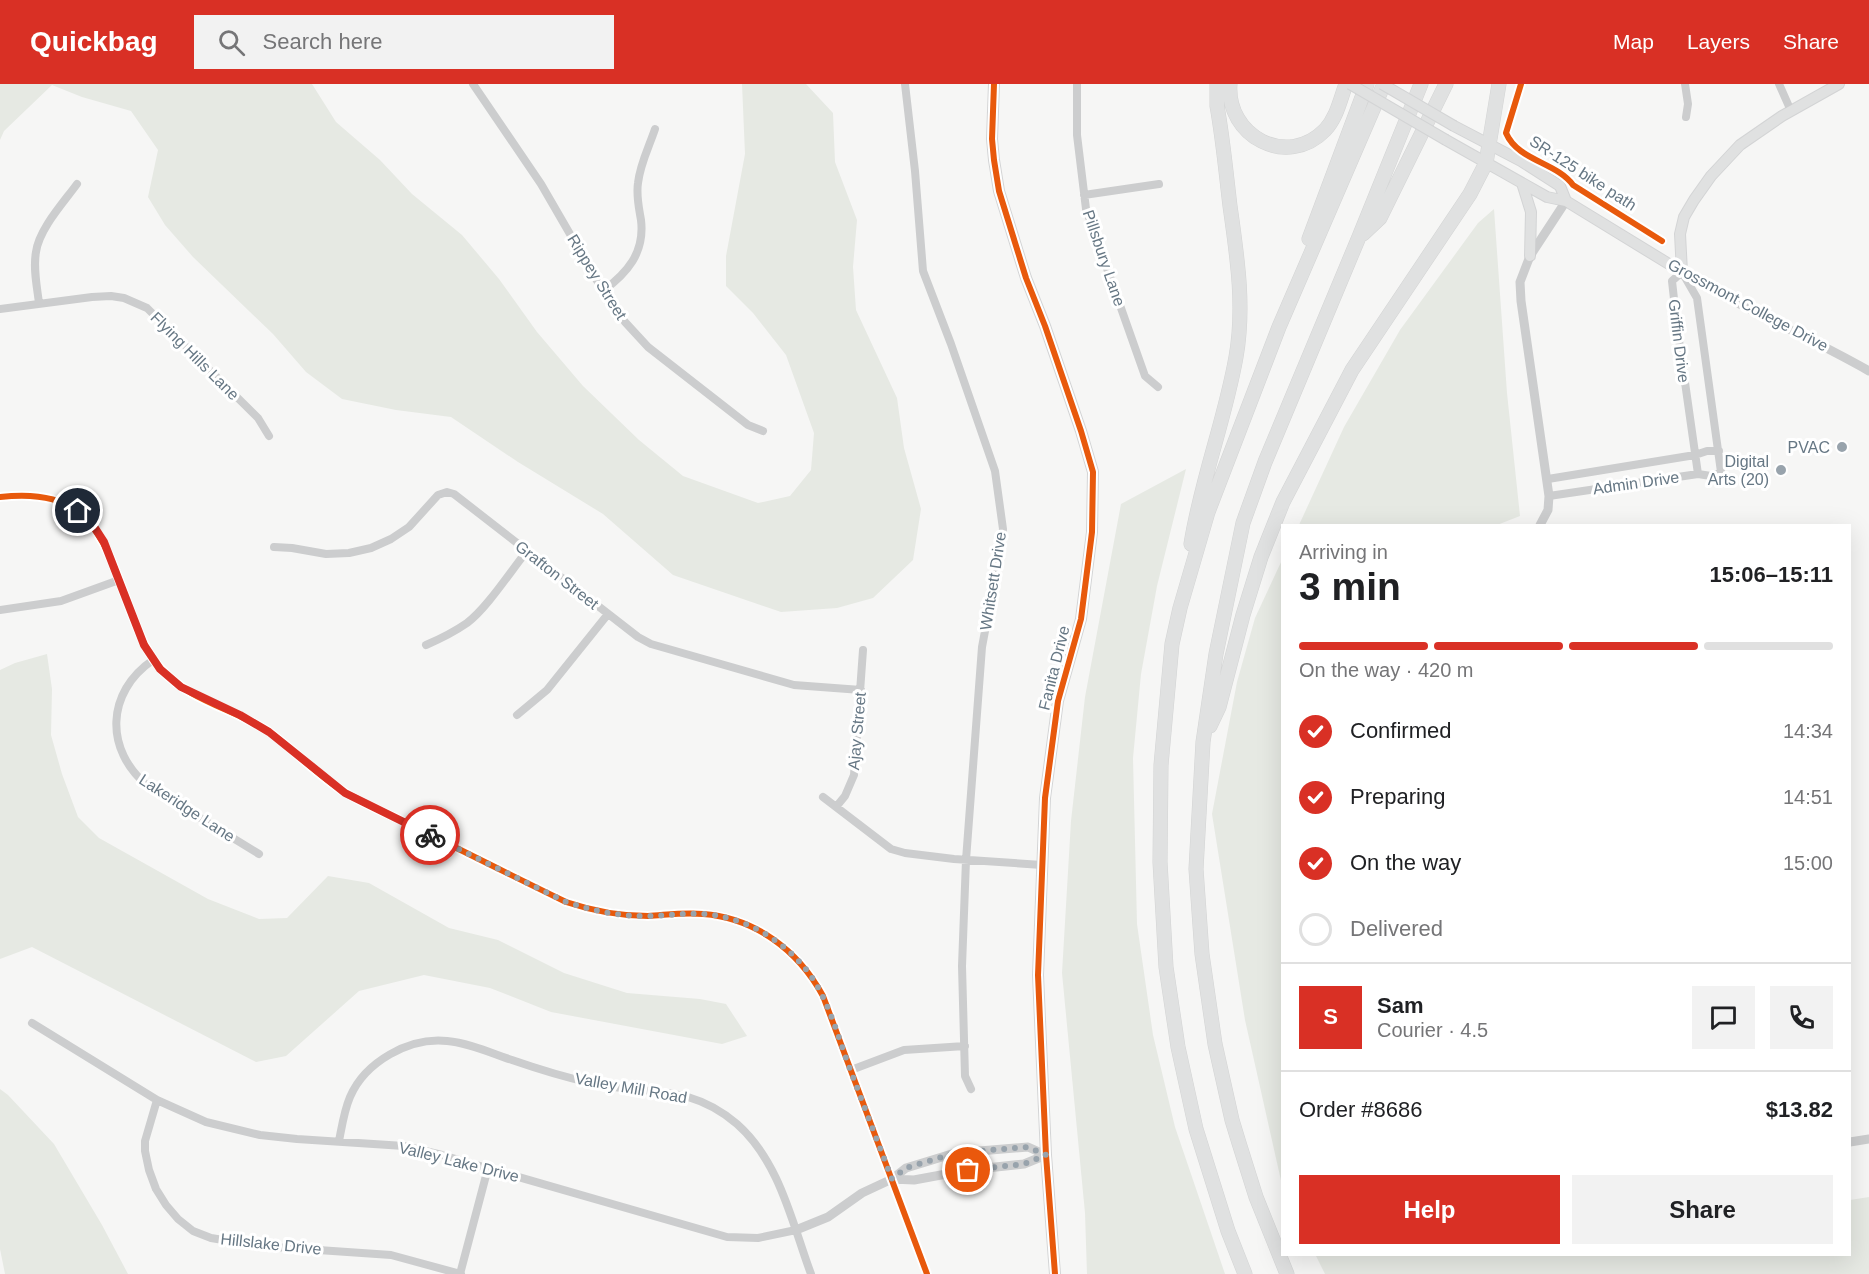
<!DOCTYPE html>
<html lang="en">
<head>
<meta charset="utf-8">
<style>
  :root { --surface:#fff; --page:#f2f2f2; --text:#202124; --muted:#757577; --line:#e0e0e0; --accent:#d93025 }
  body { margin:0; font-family:Arial,sans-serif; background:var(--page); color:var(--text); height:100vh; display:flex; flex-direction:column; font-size:22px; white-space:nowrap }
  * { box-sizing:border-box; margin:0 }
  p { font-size:20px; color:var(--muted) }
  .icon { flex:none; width:33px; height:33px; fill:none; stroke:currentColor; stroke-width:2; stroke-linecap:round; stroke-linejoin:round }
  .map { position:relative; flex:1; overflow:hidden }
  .drawer { position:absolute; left:1281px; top:440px; width:570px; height:732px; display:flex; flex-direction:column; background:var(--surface); border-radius:0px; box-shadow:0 6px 24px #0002 }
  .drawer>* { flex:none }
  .pin { position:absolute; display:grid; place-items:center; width:51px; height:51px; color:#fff; margin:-26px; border:3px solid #fff; border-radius:50%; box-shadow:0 2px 6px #0007 }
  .courier { position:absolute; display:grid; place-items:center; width:60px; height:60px; margin:-30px; border:4px solid #d93025; border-radius:50%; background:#fff; color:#222; box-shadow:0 2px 8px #0007 }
  .overview em { font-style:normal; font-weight:800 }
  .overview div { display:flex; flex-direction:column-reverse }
  .overview { display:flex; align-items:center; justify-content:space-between; height:102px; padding:0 18px }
  h1 { font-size:39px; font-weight:800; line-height:45px }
  .bar { display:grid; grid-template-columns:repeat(4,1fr); gap:9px 6px; align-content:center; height:72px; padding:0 18px }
  .bar i { height:8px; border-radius:4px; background:var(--line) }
  .bar .current { background:var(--accent) }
  .bar p { grid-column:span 4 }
  .line { display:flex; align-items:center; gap:15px; padding:0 18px; border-top:2px solid var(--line) }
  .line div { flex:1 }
  .round { display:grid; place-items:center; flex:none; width:63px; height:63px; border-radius:0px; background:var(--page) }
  ol { padding:0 18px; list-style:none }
  li { display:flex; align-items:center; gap:18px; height:66px }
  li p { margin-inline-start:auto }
  li .icon { padding:6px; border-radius:50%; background:var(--accent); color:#fff; stroke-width:4 }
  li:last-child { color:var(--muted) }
  li i { width:33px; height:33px; border:3px solid var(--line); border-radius:50% }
  .button { display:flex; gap:12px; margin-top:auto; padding:12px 18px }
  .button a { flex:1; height:69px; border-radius:0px; background:var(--accent); color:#fff; font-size:24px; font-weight:800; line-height:69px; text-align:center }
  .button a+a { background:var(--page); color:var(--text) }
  header { display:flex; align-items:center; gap:36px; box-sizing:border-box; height:84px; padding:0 30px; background:var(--accent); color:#fff }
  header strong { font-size:28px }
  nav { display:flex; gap:33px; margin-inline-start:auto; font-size:21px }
  .search { width:420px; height:54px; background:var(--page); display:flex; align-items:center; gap:15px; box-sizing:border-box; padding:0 21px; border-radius:0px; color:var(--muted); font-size:22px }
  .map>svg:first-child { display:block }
</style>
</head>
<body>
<header>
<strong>Quickbag</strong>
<div class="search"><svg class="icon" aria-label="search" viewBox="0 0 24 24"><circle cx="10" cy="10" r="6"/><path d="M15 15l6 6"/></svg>Search here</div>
<nav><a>Map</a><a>Layers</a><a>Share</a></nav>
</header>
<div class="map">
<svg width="1869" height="1190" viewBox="0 0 1869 1190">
  <rect width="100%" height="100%" fill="#f6f6f5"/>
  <path fill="#e6e9e3" d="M 0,0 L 312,0 L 336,38 L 380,76 L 412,110 L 462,151 L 499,195 L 537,248 L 583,302 L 639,356 L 683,392 L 758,419 L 790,412 L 811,386 L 814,349 L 786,271 L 753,229 L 726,202 L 726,172 L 745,70 L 742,0 L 806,0 L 833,29 L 835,78 L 857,136 L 853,183 L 856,226 L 897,314 L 904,364 L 921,425 L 913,476 L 873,514 L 837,524 L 781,528 L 673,491 L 603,430 L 518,378 L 451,333 L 396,326 L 342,315 L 306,288 L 273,250 L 193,173 L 165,141 L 148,113 L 158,66 L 131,27 L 82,13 L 52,1 L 4,47 L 0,56 Z
    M 1494,125 L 1507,309 L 1520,432 L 1497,441 L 1299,441 L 1344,343 L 1400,246 L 1478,139 Z
    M 1186,385 L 1157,502 L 1141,590 L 1133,674 L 1137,840 L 1153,951 L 1175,1043 L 1225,1190 L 1087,1190 L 1085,1129 L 1062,889 L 1071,737 L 1085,613 L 1121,420 Z
    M 1282,476 L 1282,1101 L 1245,936 L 1212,730 L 1237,598 L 1255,534 Z
    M 47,570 L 52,605 L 51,651 L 62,690 L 78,733 L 99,754 L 208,815 L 259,835 L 287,834 L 328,792 L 369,799 L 449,844 L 498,856 L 564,889 L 627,909 L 700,915 L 726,920 L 747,952 L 722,960 L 551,928 L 490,904 L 424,891 L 359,907 L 286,972 L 256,978 L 32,863 L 0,875 L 0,586 L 15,579 Z
    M 0,1005 L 8,1011 L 54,1060 L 102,1141 L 128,1190 L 5,1190 L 0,1165 Z
    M 1869,1113 L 1869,1190 L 1325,1190 L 1315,1170 L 1850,1170 L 1850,1116 Z"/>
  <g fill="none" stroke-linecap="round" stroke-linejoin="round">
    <g stroke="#d3d4d5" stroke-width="12">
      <path id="secondary" d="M 994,0 L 992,55 L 994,76 L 999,107 L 1026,194 L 1045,242 L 1081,347 L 1093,388 L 1092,448 L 1081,535 L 1058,617 L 1045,714 L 1038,891 L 1046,1071 L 1055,1190
        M 1454,42 L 1521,77 L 1560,102 L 1566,117
        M 1446,56 L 1547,113 L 1566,117 L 1682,188
        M 1522,99 L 1531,128 L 1530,172
        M 1682,188 L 1680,150 L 1684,133 L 1694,116 L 1711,92 L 1740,61 L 1782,32 L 1839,0"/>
    </g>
    <g stroke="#d3d4d4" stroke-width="15">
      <path id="motorway" d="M 1230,0 C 1226,52 1287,85 1325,46 C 1337,33 1340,16 1346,0
        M 1363,150 L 1380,134 L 1446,0
        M 1309,155 L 1367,0
        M 1191,460 C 1201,396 1225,336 1236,273 C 1245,222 1237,172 1230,122 C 1226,89 1223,55 1217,22 L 1217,0
        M 1210,642 L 1219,623 L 1243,531 L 1261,473 L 1283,418 L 1352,286 L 1470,110 L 1486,79 L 1499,0
        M 1245,1190 L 1228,1147 L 1196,1045 L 1178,963 L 1166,883 L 1160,778 L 1161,681 L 1172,560 L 1180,524 L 1208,428 L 1279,243 L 1384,0
        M 1287,1190 L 1256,1113 L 1239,1059 L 1232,1036 L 1215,960 L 1202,870 L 1196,785 L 1203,658 L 1216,570 L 1243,439 L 1265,378 L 1359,153 L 1421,0"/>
    </g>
    <path stroke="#cccdce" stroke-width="8" d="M 473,0 L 541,100 L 603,207 L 625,238 L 648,263 L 748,341 L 763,347
      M 905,0 L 915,87 L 923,187 L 951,260 L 995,387 L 1003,445 L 1001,462 L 982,563 L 966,776 L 962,882 L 965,992 L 971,1005
      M 1077,0 L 1077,51 L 1086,125 L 1145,292 L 1158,303
      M 1685,0 L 1688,20 L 1686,33
      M 1779,0 L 1791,27
      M 1084,111 L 1159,100
      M 603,207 C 627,189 645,169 641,136 C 639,124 636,112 638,99 C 640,80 649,63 655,45
      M 39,219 C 37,203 33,184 36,168 C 39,145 64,118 77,100
      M 0,225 L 92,213 L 111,212 L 124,214 L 147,224 L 258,334 L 269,352
      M 1548,395 L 1695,371 L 1707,367 L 1719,367
      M 1549,412 L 1698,390 L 1711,392 L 1721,388 L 1697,214 L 1682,188 L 1672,197 L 1677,242 L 1698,390
      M 274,463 L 292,464 L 326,470 L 349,469 L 371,464 L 391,455 L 409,443 L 438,411 L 447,408 L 454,410 L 638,553 L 651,560 L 794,601 L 861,606
      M 0,526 L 61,517 L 119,496
      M 426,561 C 440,555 454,548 467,539 C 487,524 510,488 527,467
      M 153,576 C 106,608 104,666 148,702 L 259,770
      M 517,631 L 547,606 L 608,530
      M 823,713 L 891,765 L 905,769 L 954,775 L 1042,781
      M 836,723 L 845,712 L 854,691 L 863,566
      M 32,939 L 157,1016 L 206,1038 L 260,1051 L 297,1055 L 404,1062 L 442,1071 L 727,1153 L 758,1154 L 796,1146
      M 851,986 L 904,966 L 965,962
      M 157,1016 L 145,1057 L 145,1067 L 149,1086 L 156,1105 L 166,1121 L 178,1135 L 193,1147 L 211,1154 L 260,1162 L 391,1171 L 461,1190
      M 339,1057 C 342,1042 344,1027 350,1013 C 365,978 409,953 447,957 C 469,959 491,969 512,976 C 538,985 564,993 591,999 C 647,1012 688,998 737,1040 C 780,1078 792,1139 811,1190
      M 460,1190 L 488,1084"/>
    <path stroke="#cccdce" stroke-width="9" d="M 1682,188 C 1742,225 1808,252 1869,287
      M 0,413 C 93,402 105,458 132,531 C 140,551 147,570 162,586 C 190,617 234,625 268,647 C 295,666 317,692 346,709 C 369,723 395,733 419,745 C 468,770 517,794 566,818 C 593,827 620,832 648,832 C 666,831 684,828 703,830 C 755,834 798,866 823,912 L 927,1190
      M 1540,441 L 1548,426 L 1549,412 L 1521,217 L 1520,198 L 1530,172 L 1566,117
      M 1850,1058 L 1869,1055
      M 892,1095 L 914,1096 L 968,1086 L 1024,1080 L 1046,1071
      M 796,1146 L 828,1133 L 862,1109 L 892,1095 L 906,1084 L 955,1069 L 1028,1063 L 1046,1071"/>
    <use href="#secondary" stroke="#e0e1e1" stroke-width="10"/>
    <use href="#motorway" stroke="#e0e1e1" stroke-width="14"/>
    <g stroke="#d3d4d5" stroke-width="12" stroke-linecap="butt">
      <path id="secondary-bridge" d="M 1350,0 L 1446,56
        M 1382,0 L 1454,42"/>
    </g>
    <use href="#secondary-bridge" stroke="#e0e1e1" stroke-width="10"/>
    <g stroke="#fff" stroke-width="10">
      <path id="cycleway" d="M 994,0 L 992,55 L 994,76 L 999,107 L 1026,194 L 1045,242 L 1081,347 L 1093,388 L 1092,448 L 1081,535 L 1058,617 L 1045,714 L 1038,891 L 1046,1071 L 1055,1190
        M 1521,0 L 1506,49 C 1518,77 1556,78 1573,101 L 1662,157
        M 0,413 C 93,402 105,458 132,531 C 140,551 147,570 162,586 C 190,617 234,625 268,647 C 295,666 317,692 346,709 C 369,723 395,733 419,745 C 468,770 517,794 566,818 C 593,827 620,832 648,832 C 666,831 684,828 703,830 C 755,834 798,866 823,912 L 927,1190"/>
    </g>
    <use href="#cycleway" stroke="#e8590c" stroke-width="6"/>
  </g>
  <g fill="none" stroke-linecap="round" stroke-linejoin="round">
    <path stroke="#98a3ac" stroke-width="6" stroke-dasharray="0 10.8" d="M 430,751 L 566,818 C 594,827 622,833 651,832 C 672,831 693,828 714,831 C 761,839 803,870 823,913 C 834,936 841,961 850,985 C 864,1022 878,1059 892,1095 L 906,1084 L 955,1069 L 1028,1063 L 1046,1071 L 1024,1080 L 968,1086"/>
    <path stroke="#d93025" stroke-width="8" d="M 78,427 L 93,441 L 104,458 L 144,561 L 160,585 L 181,603 L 240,631 L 269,648 L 345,709 L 430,751"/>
  </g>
  <g fill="#98a3ac" stroke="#fff" stroke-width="2">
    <circle cx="1842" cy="363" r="6"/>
    <circle cx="1781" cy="386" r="6"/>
  </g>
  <g text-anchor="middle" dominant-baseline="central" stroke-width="6" stroke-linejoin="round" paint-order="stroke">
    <g font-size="16" fill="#667784" stroke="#fff">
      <text transform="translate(1583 89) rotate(33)">SR-125 bike path</text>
      <text transform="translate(1104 174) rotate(71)">Pillsbury Lane</text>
      <text transform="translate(597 193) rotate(58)">Rippey Street</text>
      <text transform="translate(1748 221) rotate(28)">Grossmont College Drive</text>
      <text transform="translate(1679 257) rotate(83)">Griffin Drive</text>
      <text transform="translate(195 272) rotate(45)">Flying Hills Lane</text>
      <text transform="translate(1636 399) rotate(-8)">Admin Drive</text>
      <text transform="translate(557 491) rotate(38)">Grafton Street</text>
      <text transform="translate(993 497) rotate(-81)">Whitsett Drive</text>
      <text transform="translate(1054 584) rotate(-76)">Fanita Drive</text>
      <text transform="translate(857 647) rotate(-85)">Ajay Street</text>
      <text transform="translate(187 724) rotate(33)">Lakeridge Lane</text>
      <text transform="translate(631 1004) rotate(10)">Valley Mill Road</text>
      <text transform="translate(459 1078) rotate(14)">Valley Lake Drive</text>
      <text transform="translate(271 1160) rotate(6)">Hillslake Drive</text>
    </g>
    <g font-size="16" fill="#667784" stroke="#fff" text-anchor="end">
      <text x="1830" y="363">PVAC</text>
      <text x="1769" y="377">Digital<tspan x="1769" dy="18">Arts (20)</tspan></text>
    </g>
  </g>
</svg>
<div class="pin" style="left:968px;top:1086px;background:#ea580c"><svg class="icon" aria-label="bag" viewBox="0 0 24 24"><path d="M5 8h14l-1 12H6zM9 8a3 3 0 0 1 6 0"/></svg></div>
<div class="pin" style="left:78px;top:427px;background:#1f2937"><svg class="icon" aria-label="home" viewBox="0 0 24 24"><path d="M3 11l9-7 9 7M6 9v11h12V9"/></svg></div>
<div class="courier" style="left:430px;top:751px"><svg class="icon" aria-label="bike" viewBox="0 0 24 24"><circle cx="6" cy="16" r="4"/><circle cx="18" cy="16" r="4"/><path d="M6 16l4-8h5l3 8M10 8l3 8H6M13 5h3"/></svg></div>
<section class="drawer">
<div class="overview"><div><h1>3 min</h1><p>Arriving in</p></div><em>15:06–15:11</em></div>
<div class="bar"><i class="current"></i><i class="current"></i><i class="current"></i><i></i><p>On the way · 420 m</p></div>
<ol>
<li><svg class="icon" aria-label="check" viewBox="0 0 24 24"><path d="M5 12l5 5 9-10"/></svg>Confirmed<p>14:34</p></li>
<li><svg class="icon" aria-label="check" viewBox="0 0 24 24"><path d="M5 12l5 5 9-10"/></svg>Preparing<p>14:51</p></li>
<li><svg class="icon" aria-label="check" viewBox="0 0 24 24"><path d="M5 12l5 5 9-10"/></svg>On the way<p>15:00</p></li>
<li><i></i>Delivered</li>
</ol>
<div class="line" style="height:108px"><b class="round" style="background:var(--accent);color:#fff">S</b><div><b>Sam</b><p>Courier · 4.5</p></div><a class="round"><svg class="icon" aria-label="chat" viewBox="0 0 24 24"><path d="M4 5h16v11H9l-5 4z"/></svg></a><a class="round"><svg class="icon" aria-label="phone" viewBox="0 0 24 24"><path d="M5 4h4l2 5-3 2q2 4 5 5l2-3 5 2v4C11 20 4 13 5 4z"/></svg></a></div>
<div class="line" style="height:78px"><div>Order #8686</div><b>$13.82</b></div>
<div class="button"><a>Help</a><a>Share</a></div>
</section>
</div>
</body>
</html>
